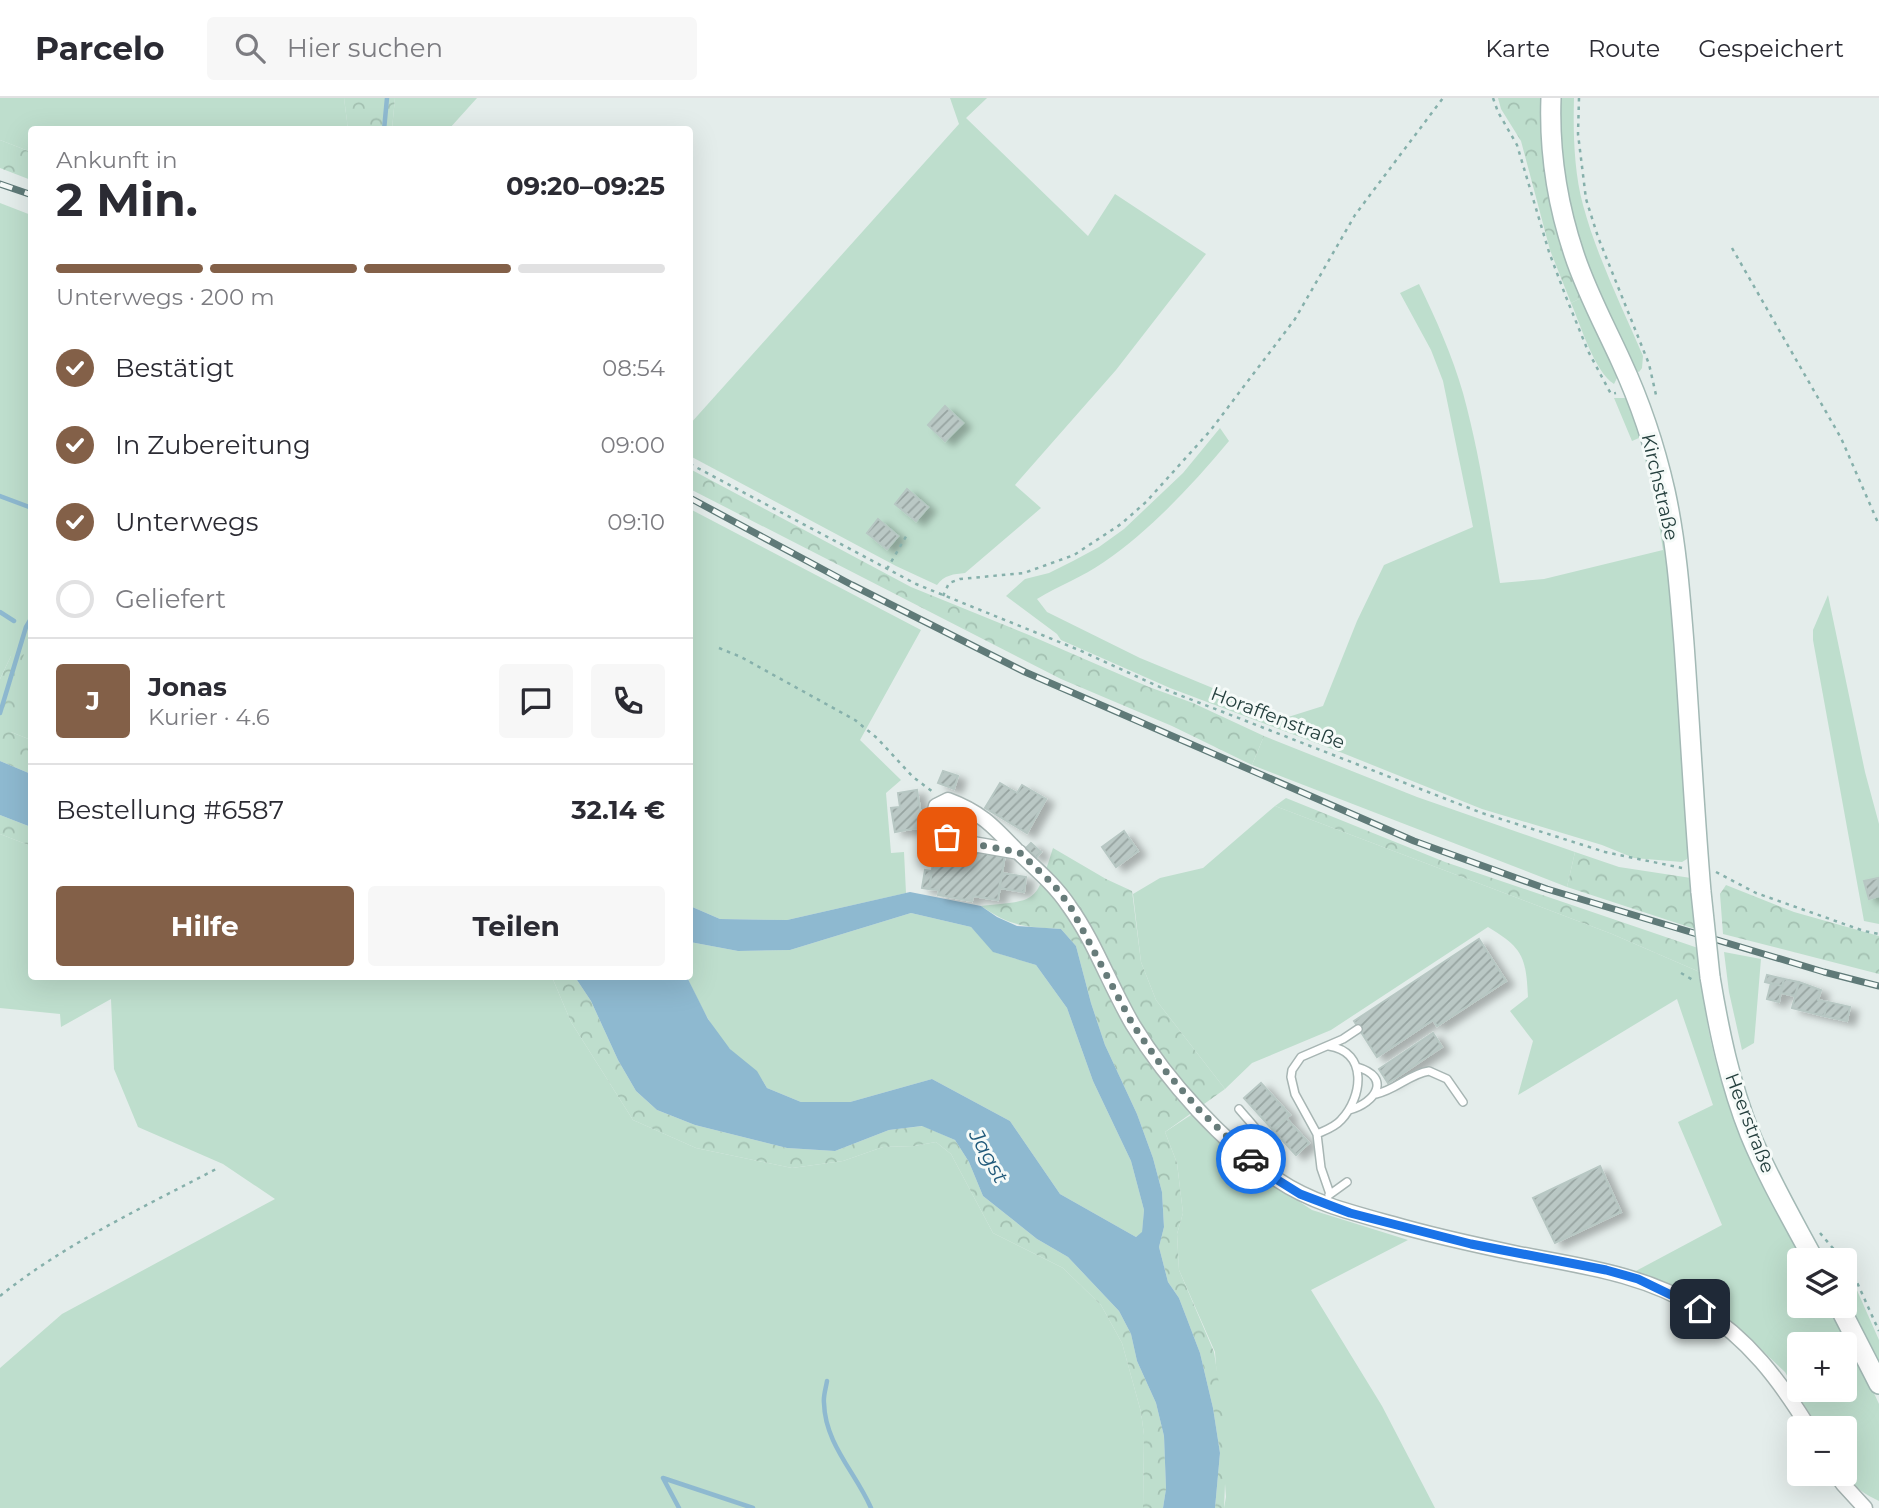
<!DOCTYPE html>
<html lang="de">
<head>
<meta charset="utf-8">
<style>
  :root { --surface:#fff; --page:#f7f7f7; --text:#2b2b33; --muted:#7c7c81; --line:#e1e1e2; --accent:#836048 }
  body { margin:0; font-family:Montserrat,sans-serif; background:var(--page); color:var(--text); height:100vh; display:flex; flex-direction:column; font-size:26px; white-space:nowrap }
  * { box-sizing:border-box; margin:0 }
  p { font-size:23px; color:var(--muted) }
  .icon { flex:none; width:38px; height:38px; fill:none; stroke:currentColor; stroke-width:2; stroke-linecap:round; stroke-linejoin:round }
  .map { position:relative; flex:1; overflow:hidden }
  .side { position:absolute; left:28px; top:28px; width:665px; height:854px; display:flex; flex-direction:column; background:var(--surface); border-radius:7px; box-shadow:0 7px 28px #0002 }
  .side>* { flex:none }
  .buttons { position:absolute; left:1787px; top:1150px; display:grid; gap:14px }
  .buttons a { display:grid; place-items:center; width:70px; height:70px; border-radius:7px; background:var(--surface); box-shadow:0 7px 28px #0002; font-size:35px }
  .pin { position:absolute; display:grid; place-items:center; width:60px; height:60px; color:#fff; margin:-30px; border-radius:14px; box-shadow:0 4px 10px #0006 }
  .courier { position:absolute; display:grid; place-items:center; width:70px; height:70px; margin:-35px; border:5px solid #1a73e8; border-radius:50%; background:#fff; color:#222; box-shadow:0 2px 9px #0007 }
  .head em { font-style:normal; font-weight:700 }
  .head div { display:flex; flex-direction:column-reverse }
  .head { display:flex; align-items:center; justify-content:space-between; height:119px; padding:0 28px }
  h1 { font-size:46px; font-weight:700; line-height:52px }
  .bar { display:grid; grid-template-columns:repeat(4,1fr); gap:10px 7px; align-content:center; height:84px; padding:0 28px }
  .bar i { height:9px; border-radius:5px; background:var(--line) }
  .bar .selected { background:var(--accent) }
  .bar p { grid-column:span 4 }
  .line { display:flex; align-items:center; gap:18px; padding:0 28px; border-top:2px solid var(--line) }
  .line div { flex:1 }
  .round { display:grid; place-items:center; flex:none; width:74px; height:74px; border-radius:7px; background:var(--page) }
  ol { padding:0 28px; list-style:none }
  li { display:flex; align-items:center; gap:21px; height:77px }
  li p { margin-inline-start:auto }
  li .icon { padding:7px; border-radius:50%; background:var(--accent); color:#fff; stroke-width:4 }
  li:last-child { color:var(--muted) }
  li i { width:38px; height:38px; border:4px solid var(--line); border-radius:50% }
  .button { display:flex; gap:14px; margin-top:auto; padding:14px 28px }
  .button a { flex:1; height:80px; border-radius:7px; background:var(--accent); color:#fff; font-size:28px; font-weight:700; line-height:80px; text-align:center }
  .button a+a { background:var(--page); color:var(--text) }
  header { display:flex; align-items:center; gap:42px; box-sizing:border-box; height:98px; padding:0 35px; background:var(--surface); border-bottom:2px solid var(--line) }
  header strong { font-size:33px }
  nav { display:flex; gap:38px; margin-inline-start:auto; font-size:24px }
  .search { width:490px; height:63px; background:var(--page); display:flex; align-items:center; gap:18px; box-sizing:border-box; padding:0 24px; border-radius:7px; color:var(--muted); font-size:26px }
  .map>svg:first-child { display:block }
</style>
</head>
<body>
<header>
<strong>Parcelo</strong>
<div class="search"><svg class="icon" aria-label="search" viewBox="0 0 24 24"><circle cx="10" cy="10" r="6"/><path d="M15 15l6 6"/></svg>Hier suchen</div>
<nav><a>Karte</a><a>Route</a><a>Gespeichert</a></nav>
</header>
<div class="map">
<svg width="1879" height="1410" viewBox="0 0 1879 1410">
  <defs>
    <pattern id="forest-crowns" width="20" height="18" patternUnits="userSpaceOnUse" patternTransform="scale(1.75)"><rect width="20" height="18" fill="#bedecd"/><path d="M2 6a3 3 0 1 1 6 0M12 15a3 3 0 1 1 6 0" fill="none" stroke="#a3c0b1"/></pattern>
    <pattern id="building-hatch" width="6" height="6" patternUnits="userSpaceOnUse" patternTransform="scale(1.75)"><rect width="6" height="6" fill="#bac8c5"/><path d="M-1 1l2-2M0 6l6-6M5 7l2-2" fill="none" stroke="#97a4a1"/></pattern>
    <filter id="shadow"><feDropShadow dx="8" dy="4.5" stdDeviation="3.5" flood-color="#0004"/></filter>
  </defs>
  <rect width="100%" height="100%" fill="#e4edeb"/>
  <path fill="#bedecd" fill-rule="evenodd" d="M 0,0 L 344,0 L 348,31 L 32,32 L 31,54 L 0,42 Z
    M 395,0 L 477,0 L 449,31 L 392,31 Z
    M 950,0 L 987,0 L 966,20 L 1088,138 L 1115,96 L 1206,156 L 1116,272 L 1015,387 L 1041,410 L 965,475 C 954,476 944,477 937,487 L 896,468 L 690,358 L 690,326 L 959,26 Z
    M 1558,0 L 1574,0 C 1573,35 1574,73 1583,107 C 1597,159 1622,209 1643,258 L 1642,270 L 1639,274 L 1634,272 L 1578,148 L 1561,65 Z
    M 0,105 L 31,117 L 31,642 L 11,634 L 11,558 L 0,581 Z
    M 1419,186 C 1436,221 1452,257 1463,295 C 1480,357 1489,421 1500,485 L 1544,481 L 1663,452 L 1653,388 L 1642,352 L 1648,357 L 1667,440 L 1691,752 L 1687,761 L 1682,764 L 1634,760 L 1602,747 L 1482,711 L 1340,654 L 1170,590 L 1061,542 L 1057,536 L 1006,498 L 1025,481 L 1049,475 L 1073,463 L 1099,449 L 1124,431 L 1183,375 L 1220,330 L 1229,343 C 1192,387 1152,431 1104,464 C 1083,479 1058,488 1037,501 L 1047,514 L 1140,560 L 1285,620 L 1323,608 L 1357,523 L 1384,467 L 1473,429 L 1443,283 L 1431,252 L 1400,195 Z
    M 1583,199 L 1619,276 L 1614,286 C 1594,273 1581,228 1571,205 Z
    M 1614,300 L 1626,300 L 1630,304 L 1642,336 L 1639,340 L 1632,343 Z
    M 690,411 L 921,532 L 860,642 L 901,682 L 886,695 L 891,755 L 904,754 L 906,795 L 787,822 L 720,821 L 690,808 Z
    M 1828,497 L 1865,674 L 1879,726 L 1879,826 L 1864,823 L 1813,542 L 1813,532 Z
    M 1264,638 L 1417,699 L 1575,754 L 1567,789 L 1252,667 Z
    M 1275,708 L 1612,836 L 1702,875 C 1706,982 1756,1070 1805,1162 L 1799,1162 L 1799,1208 L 1831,1208 L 1848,1239 L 1879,1306 L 1879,1403 C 1866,1397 1852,1388 1844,1376 L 1844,1330 L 1816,1330 L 1785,1274 L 1736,1228 L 1694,1196 L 1634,1174 L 1722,1127 L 1678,1024 L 1713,1007 L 1677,901 L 1518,997 L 1533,943 L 1510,913 L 1528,899 C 1526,859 1523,850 1488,829 L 1331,932 L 1252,965 L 1225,991 L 1156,902 L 1141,864 L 1133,796 L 1160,780 L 1203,770 ZM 1799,1246 L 1844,1246 L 1844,1292 L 1799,1292 Z
    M 0,736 L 31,748 L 32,878 L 552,879 L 571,924 L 633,1022 L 696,1050 L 792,1070 L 843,1063 L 883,1049 L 914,1048 L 936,1044 L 951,1056 L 993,1135 L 1063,1170 L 1101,1207 L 1122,1245 L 1141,1314 L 1144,1337 L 1143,1410 L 0,1410 L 0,1270 L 62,1216 L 275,1101 L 223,1066 L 138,1029 L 114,971 L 111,901 L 61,929 L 60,916 L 0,910 Z
    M 911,815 L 971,829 L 994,854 L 1036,867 L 1067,910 L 1093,983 L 1131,1063 L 1144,1112 L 1142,1135 L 1136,1139 L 1060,1096 L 1010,1023 L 932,981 L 850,1004 L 801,1004 L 767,990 C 754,966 745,968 729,950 C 710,930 699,903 687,879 L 690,878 L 690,844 L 738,853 L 790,852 Z
    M 1724,854 L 1761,861 L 1754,945 L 1742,952 L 1729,894 Z
    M 1197,1013 L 1231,1051 L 1271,1085 L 1312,1112 L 1408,1142 L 1311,1192 L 1382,1308 L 1435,1410 L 1224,1410 L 1226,1399 L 1215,1254 L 1179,1172 L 1177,1136 L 1183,1115 L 1177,1065 L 1165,1034 Z
    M 1849,1186 L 1856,1190 L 1879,1242 L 1879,1266 L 1845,1201 L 1844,1188 Z"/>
  <path fill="url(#forest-crowns)" d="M 344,0 L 395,0 L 392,31 L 348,31 Z
    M 1498,0 L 1544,0 L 1583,199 L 1571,205 L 1550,152 L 1521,43 L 1501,11 Z
    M 0,42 L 31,54 L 31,82 L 0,70 Z
    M 690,371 L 911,489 L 1029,537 L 1149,589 L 1193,605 L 1264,638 L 1252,667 L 1172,628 L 1061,581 L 690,391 Z
    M 24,555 L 11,634 L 31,642 L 31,676 L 0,663 L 0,581 L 11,558 Z
    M 1286,700 L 1445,764 L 1698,850 L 1702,875 L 1612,836 L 1275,708 Z
    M 0,717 L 31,729 L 31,748 L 0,736 Z
    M 1053,750 L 1106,781 L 1132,793 L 1141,864 L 1156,902 L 1225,991 L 1165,1034 L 1177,1065 L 1183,1115 L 1177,1136 L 1179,1172 L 1214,1254 L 1227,1338 L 1224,1410 L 1215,1410 L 1220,1355 L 1213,1310 L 1200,1255 L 1179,1200 L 1168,1184 L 1159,1149 L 1164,1129 L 1162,1094 L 1153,1060 L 1137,1016 L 1105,947 L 1091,905 L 1076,848 L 1061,831 C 1025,829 1012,829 981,808 C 1039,802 1035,806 1053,750 Z
    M 1575,754 L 1619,769 L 1691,780 L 1695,831 L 1567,789 Z
    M 1726,787 L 1794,814 L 1879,838 L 1879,876 L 1723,836 L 1720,796 Z
    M 552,879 L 575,879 L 591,903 L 618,962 L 636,993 L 657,1012 L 695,1027 L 787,1050 L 835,1053 L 889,1032 L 923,1028 L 955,1042 L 969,1064 L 983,1098 L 1037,1141 L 1068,1159 L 1119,1213 L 1131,1236 L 1137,1263 L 1156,1305 L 1164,1338 L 1166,1391 L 1163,1410 L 1143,1410 L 1144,1337 L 1141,1314 L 1122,1245 L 1101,1207 L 1063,1170 L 993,1135 L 951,1056 L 936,1044 L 914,1048 L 883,1049 L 843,1063 L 792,1070 L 696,1050 L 633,1022 L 571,924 Z"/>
  <path fill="#8eb9d0" d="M 0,663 L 31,676 L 31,729 L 0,717 Z
    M 910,794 L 981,808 L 997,819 L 1017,828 L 1061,831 L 1076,848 L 1091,905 L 1105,947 L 1137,1016 L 1153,1060 L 1162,1094 L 1164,1129 L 1159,1149 L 1168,1184 L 1179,1200 L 1200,1255 L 1213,1310 L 1220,1355 L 1215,1410 L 1163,1410 L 1166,1391 L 1164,1338 L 1156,1305 L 1137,1263 L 1131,1236 L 1119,1213 L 1068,1159 L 1037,1141 L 983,1098 L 969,1064 L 955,1042 L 922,1028 L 889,1032 L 835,1053 L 787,1050 L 695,1027 L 657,1012 L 636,993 L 618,962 L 591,903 L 575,879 L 687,879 L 708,921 L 730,951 L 757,973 L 767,990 L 801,1004 L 850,1004 L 932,981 L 1010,1023 L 1060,1096 L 1136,1139 L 1142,1134 L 1144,1112 L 1131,1063 L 1093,983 L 1067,910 L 1036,867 L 993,854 L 971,829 L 911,815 L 790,852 L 738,853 L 690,844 L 690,808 L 720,821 L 787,822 Z"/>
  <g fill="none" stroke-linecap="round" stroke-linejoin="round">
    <path stroke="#8eb9d0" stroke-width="4.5" d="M 384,32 L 387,0
      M 0,398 L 32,410
      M 0,514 L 14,523
      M 0,615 L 26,529 L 32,519
      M 827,1283 C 826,1290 823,1298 824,1305 C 825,1346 856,1375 871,1410
      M 679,1410 L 663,1380 L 753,1410"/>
  </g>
  <path fill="url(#building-hatch)" stroke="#b7c7c3" stroke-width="2" filter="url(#shadow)" d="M 945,308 L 963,325 L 945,343 L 928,327 Z
    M 907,391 L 928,409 L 916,423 L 895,406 Z
    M 878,421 L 898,438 L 887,451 L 867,435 Z
    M 943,673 L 958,678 L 954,691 L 938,685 Z
    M 1000,685 L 1017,695 L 1022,687 L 1046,701 L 1027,735 L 985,710 Z
    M 917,692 L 923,729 L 895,734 L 891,710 L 900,709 L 898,695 Z
    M 951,711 L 964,718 L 959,727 L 965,730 L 962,736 L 943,727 Z
    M 1124,733 L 1138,753 L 1116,769 L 1102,749 Z
    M 936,745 L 1005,756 L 998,802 L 973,798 L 972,803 L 938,797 L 939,792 L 929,791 Z
    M 1031,745 L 1041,754 L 1036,760 L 1026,750 Z
    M 925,772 L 932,773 L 929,791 L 922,790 Z
    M 1002,775 L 1026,779 L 1024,794 L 999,790 Z
    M 1878,780 L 1879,798 L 1869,801 L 1864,783 Z
    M 1479,841 L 1506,883 L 1437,928 L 1433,922 L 1377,959 L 1354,923 Z
    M 1767,877 L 1784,881 L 1782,888 L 1765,884 Z
    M 1784,881 L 1799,884 L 1795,898 L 1781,895 Z
    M 1799,884 L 1821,892 L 1818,902 L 1828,904 L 1824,918 L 1792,910 Z
    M 1771,885 L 1782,888 L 1779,904 L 1767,901 Z
    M 1828,904 L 1850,909 L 1847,923 L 1824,918 Z
    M 1433,935 L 1442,949 L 1388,985 L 1379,971 Z
    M 1261,985 L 1290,1017 L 1273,1032 L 1244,1000 Z
    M 1286,1020 L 1309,1045 L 1296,1057 L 1273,1032 Z
    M 1600,1068 L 1621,1114 L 1555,1145 L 1533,1100 Z"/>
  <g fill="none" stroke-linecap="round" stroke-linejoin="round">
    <g stroke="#a7b5b3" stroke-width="10">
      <path id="lane" d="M 1376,996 C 1396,992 1409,976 1429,973 L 1447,981 L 1463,1004
        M 1239,1011 C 1260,1036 1273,1045 1275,1080
        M 1349,1012 C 1376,1005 1392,979 1357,969
        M 1317,1036 C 1326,1032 1335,1029 1341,1022 C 1363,999 1368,954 1329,948
        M 1330,1096 L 1321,1070 L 1317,1036 L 1295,996 L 1291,979 L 1292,972 L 1301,959 L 1343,941 L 1358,931
        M 1329,1097 L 1347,1084"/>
    </g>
    <g stroke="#a7b5b3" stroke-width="17">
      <path id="street" d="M 1019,754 L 956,743 C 940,736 930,726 936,708 L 948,702 C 983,715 995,730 1019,755 C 1037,772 1055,787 1069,808 C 1095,844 1110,888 1133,927 C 1167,983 1223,1045 1278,1082 C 1312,1105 1353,1115 1393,1126 C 1434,1138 1476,1147 1519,1156 C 1581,1168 1645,1176 1700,1211 C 1748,1240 1780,1283 1809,1330
        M 1836,1376 L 1843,1386 L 1865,1410"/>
    </g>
    <g stroke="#a3b9b5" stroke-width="22">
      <path id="secondary" d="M 1551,0 C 1549,54 1557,105 1574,156 C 1586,193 1605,228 1621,263 C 1640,304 1655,349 1665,393 C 1676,443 1680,495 1684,546 C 1690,629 1694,712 1701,794
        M 1710,879 C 1719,933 1730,986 1750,1036 C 1768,1080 1792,1121 1814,1162
        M 1839,1208 L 1879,1286"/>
    </g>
    <path stroke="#86b0ab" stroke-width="2.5" stroke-dasharray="3.5 5" stroke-linecap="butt" d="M 1493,0 L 1498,14 L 1517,47 L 1549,154 L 1566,199 L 1588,253 L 1611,296 L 1616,295
      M 1579,0 L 1578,36 L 1586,101 L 1598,139 L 1649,266 L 1656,297
      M 1732,150 L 1841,340 L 1879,427
      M 690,366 L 916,486 L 1079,552 L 1164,591 L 1482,715 L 1605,754 L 1682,770
      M 887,471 L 908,435
      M 943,498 L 949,485 L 960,481 L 1024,475 L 1074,457 L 1121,426 L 1146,404 L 1210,333 L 1295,221 L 1355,117 L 1443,0
      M 719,550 L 741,559 L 855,622 L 877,640 L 913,679 L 933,694
      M 1716,774 L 1756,795 L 1864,833 L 1879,836
      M 1681,875 L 1693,882
      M 1820,1135 L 1843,1162
      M 1844,1164 L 1851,1171 L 1879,1233
      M 0,1198 C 66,1145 144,1109 218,1070"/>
    <use href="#lane" stroke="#fff" stroke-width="7"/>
    <use href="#street" stroke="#fff" stroke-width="14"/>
    <use href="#secondary" stroke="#fff" stroke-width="19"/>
    <g stroke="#5f7a78" stroke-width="7">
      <path id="rail" d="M 0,86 L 32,97
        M 690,400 L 852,487 L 1025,574 L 1414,743 L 1547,791 L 1824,874 L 1879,888"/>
    </g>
    <use href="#rail" stroke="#f5faf8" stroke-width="4.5" stroke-dasharray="13" stroke-linecap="butt"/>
    <g stroke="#a3b9b5" stroke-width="22" stroke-linecap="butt">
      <path id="secondary-bridge" d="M 1701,794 L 1710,879"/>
    </g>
    <use href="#secondary-bridge" stroke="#fff" stroke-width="19"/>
  </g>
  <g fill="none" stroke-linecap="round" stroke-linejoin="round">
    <path stroke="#677c7a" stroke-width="7" stroke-dasharray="0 12.6" d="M 947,739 L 956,743 L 1019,754 L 1053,786 L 1070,808 L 1133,927 L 1163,970 L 1200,1013 L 1251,1061"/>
    <path stroke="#1a73e8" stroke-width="9" d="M 1251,1061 L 1276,1081 L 1300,1096 L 1350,1115 L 1471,1146 L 1606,1172 L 1638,1181 L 1700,1211"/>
  </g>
  <g text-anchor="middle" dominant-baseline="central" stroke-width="6" stroke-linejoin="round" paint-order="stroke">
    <g font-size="19" fill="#243f3d" stroke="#f5faf8">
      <text transform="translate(1660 389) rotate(77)">Kirchstraße</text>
      <text transform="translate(1278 620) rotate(21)">Horaffenstraße</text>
      <text transform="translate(1750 1025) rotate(69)">Heerstraße</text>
    </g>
    <g font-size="21" font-style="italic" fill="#1f597a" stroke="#f5faf8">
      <text transform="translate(989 1058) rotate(61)">Jagst</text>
    </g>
  </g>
</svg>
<div class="buttons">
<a><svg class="icon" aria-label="layers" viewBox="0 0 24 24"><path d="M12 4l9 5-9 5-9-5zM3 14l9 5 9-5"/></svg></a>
<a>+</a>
<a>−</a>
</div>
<div class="pin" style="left:947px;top:739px;background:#ea580c"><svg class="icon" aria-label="bag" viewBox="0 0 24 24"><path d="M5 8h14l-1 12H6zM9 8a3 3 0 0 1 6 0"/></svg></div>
<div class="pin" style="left:1700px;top:1211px;background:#1f2937"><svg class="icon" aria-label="home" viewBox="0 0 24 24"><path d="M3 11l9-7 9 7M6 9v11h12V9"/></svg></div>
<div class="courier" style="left:1251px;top:1061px"><svg class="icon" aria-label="car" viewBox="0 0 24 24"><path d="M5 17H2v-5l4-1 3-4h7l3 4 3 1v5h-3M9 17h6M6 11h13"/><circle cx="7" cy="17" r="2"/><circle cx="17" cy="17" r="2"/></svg></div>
<section class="side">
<div class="head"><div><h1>2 Min.</h1><p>Ankunft in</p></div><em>09:20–09:25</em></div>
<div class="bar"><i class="selected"></i><i class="selected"></i><i class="selected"></i><i></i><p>Unterwegs · 200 m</p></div>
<ol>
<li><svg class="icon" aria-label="check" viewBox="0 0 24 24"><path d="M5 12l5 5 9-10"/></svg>Bestätigt<p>08:54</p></li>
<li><svg class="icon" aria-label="check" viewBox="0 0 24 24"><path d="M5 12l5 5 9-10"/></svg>In Zubereitung<p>09:00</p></li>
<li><svg class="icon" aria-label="check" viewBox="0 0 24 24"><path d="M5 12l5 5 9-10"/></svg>Unterwegs<p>09:10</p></li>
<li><i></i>Geliefert</li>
</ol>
<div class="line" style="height:126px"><b class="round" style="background:var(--accent);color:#fff">J</b><div><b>Jonas</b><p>Kurier · 4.6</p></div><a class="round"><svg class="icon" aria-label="chat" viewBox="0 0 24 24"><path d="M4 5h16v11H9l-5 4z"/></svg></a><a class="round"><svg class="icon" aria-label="phone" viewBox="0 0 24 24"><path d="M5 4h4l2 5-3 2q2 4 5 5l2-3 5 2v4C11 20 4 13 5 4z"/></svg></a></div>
<div class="line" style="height:91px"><div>Bestellung #6587</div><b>32.14 €</b></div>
<div class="button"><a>Hilfe</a><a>Teilen</a></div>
</section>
</div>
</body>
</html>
